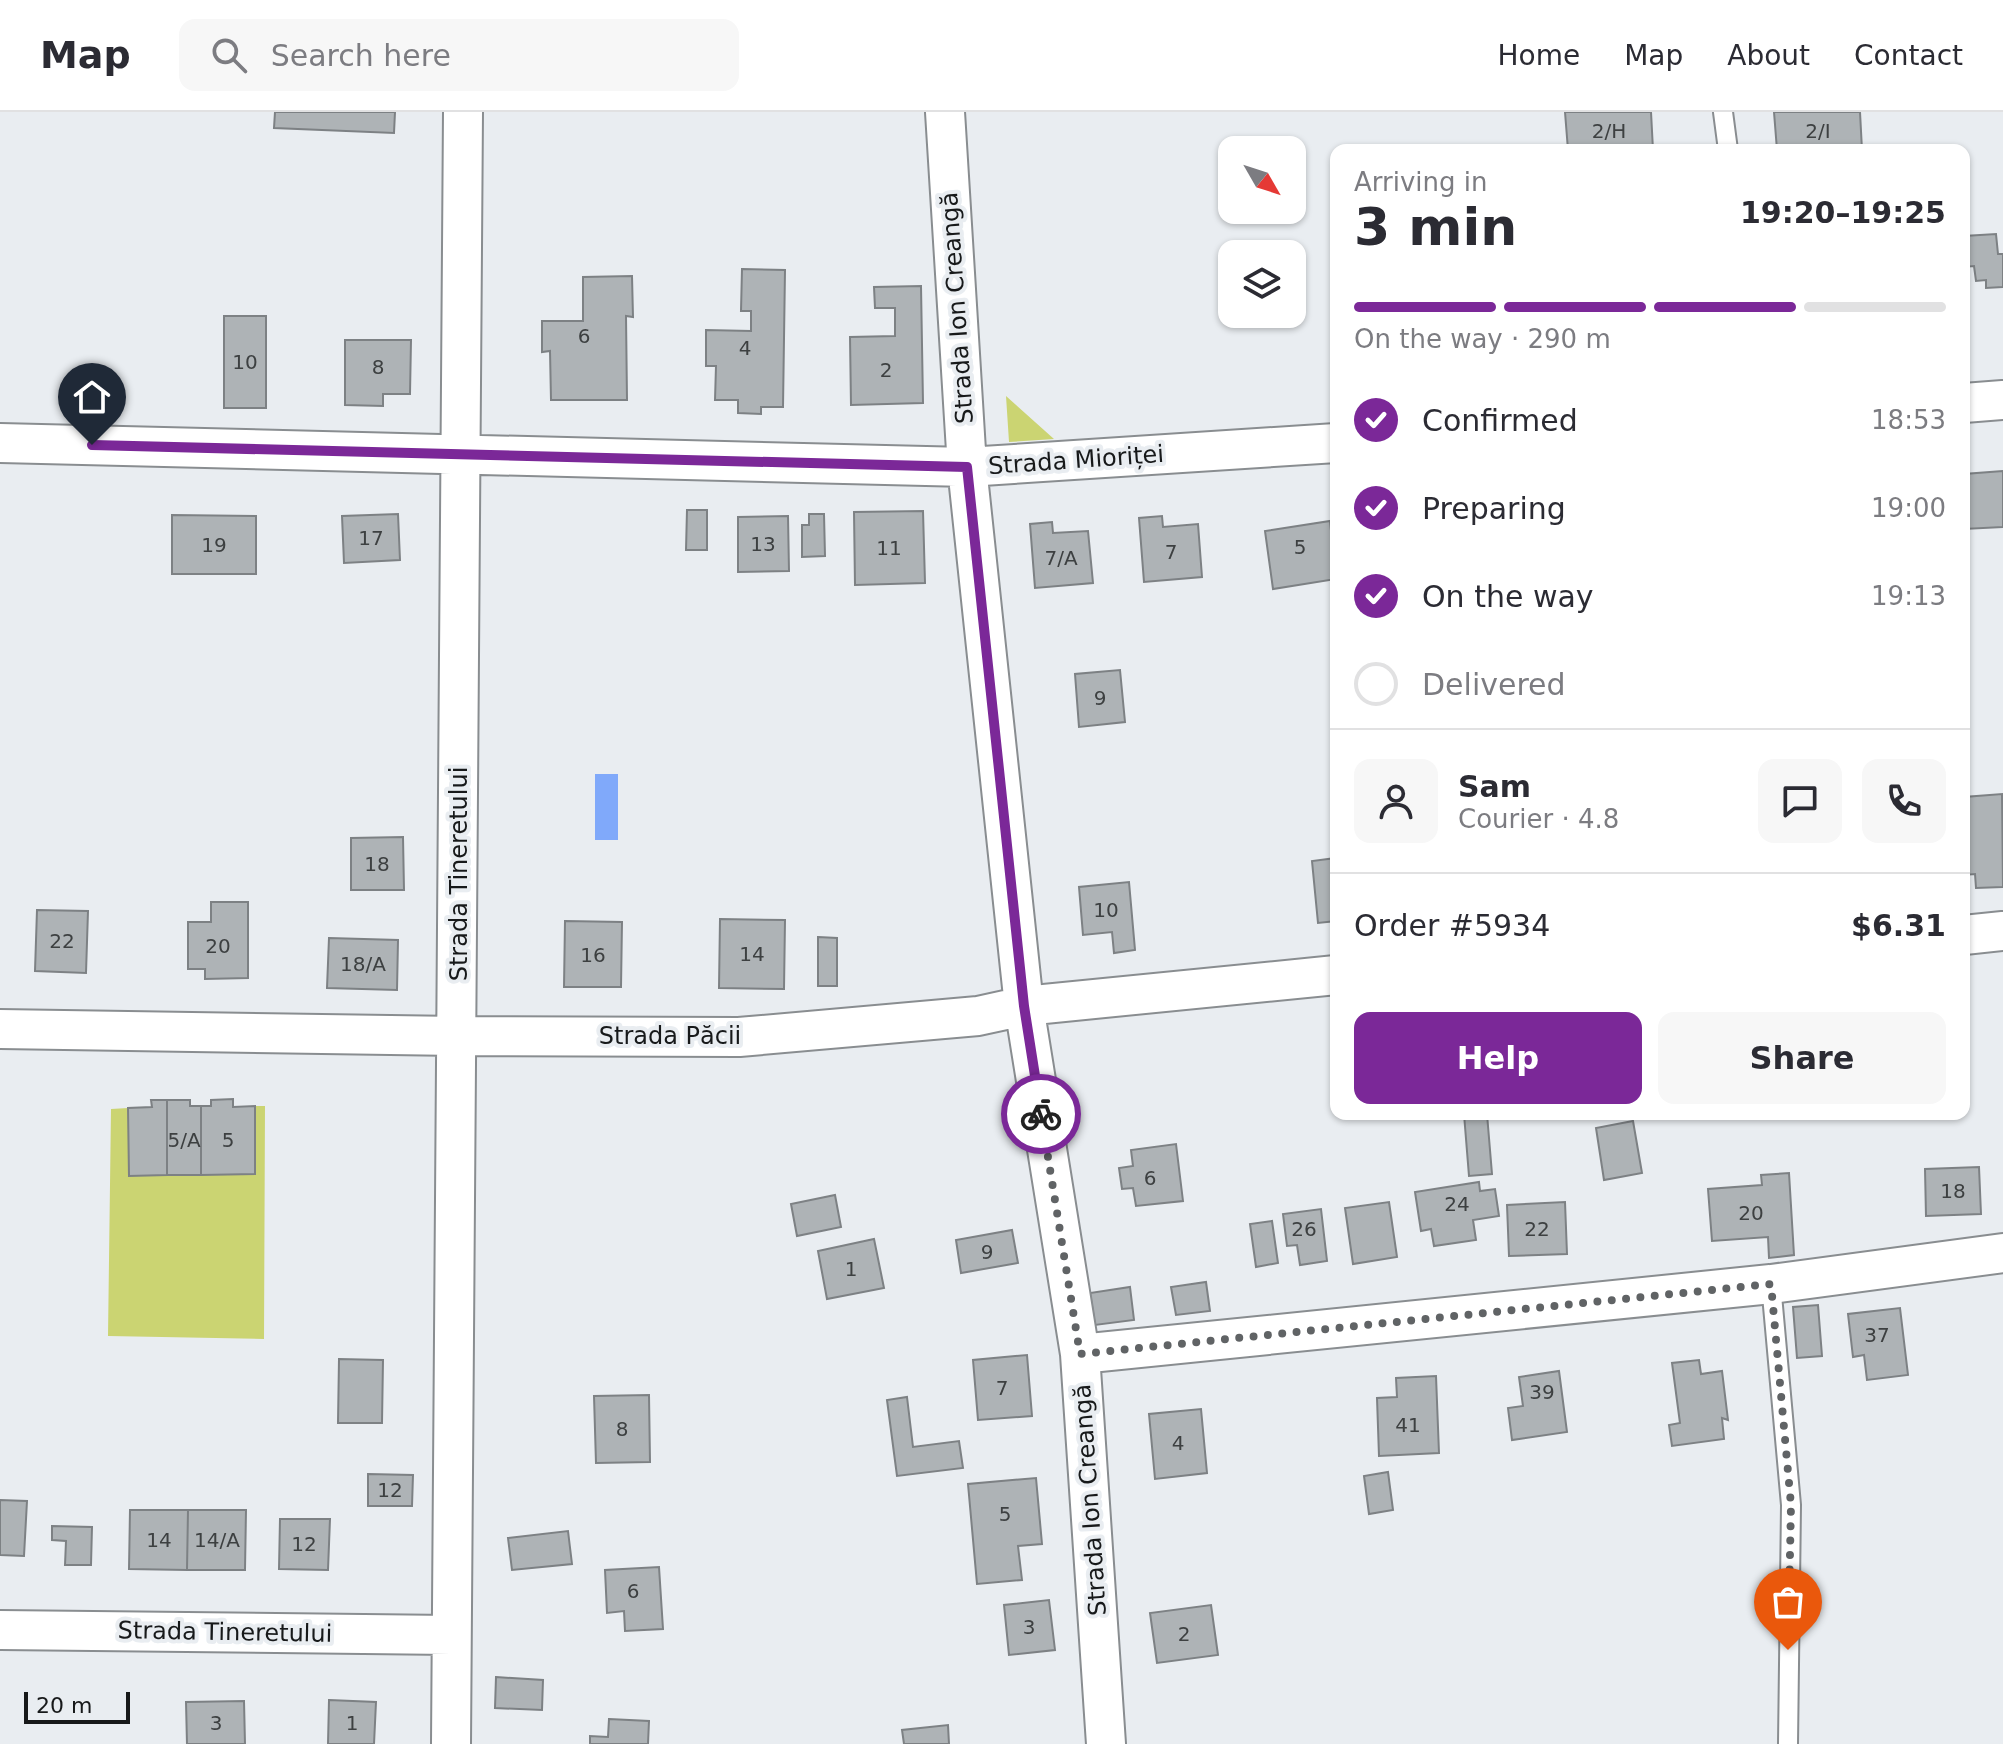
<!DOCTYPE html>
<html lang="en">
<head>
<meta charset="utf-8">
<style>
  :root { --surface:#fff; --page:#f7f7f7; --text:#2b2b33; --muted:#7c7c81; --line:#e1e1e2; --accent:#7b2898 }
  body { margin:0; font-family:"DejaVu Sans",sans-serif; background:var(--page); color:var(--text); height:100vh; display:flex; flex-direction:column; font-size:30px; white-space:nowrap }
  * { box-sizing:border-box; margin:0 }
  p { font-size:26px; color:var(--muted) }
  .icon { flex:none; width:44px; height:44px; fill:none; stroke:currentColor; stroke-width:2; stroke-linecap:round; stroke-linejoin:round }
  .map { position:relative; flex:1; overflow:hidden }
  .details { position:absolute; left:1330px; top:32px; width:640px; height:976px; display:flex; flex-direction:column; background:var(--surface); border-radius:16px; box-shadow:0 2px 6px #0004 }
  .details>* { flex:none }
  .needle { width:52px; rotate:129deg }
  .fabs { position:absolute; left:1218px; top:24px; display:grid; gap:16px }
  .fabs a { display:grid; place-items:center; width:88px; height:88px; border-radius:16px; background:var(--surface); box-shadow:0 2px 6px #0004; font-size:40px }
  .scale { position:absolute; left:24px; bottom:20px; width:106px; box-sizing:border-box; padding-left:8px; border:4px solid #17191a; border-top:0; font-size:22px; line-height:28px; white-space:nowrap; color:#17191a; -webkit-text-stroke:6px #e9edf1; paint-order:stroke }
  .pin { position:absolute; display:grid; place-items:center; width:68px; height:68px; color:#fff; margin:-82px -34px; border-radius:50% 50% 50% 0; rotate:-45deg; box-shadow:0 0 8px #0007 }
  .pin .icon { rotate:45deg }
  .courier { position:absolute; display:grid; place-items:center; width:80px; height:80px; margin:-40px; border:6px solid #7b2898; border-radius:50%; background:#fff; color:#222; box-shadow:0 2px 10px #0007 }
  .headline em { font-style:normal; font-weight:700 }
  .headline div { display:flex; flex-direction:column-reverse }
  .headline { display:flex; align-items:center; justify-content:space-between; height:136px; padding:0 24px }
  h1 { font-size:52px; font-weight:700; line-height:60px }
  .bar { display:grid; grid-template-columns:repeat(4,1fr); gap:12px 8px; align-content:center; height:96px; padding:0 24px }
  .bar i { height:10px; border-radius:6px; background:var(--line) }
  .bar .active { background:var(--accent) }
  .bar p { grid-column:span 4 }
  .line { display:flex; align-items:center; gap:20px; padding:0 24px; border-top:2px solid var(--line) }
  .line div { flex:1 }
  .round { display:grid; place-items:center; flex:none; width:84px; height:84px; border-radius:16px; background:var(--page) }
  ol { padding:0 24px; list-style:none }
  li { display:flex; align-items:center; gap:24px; height:88px }
  li p { margin-inline-start:auto }
  li .icon { padding:8px; border-radius:50%; background:var(--accent); color:#fff; stroke-width:4 }
  li:last-child { color:var(--muted) }
  li i { width:44px; height:44px; border:4px solid var(--line); border-radius:50% }
  .action { display:flex; gap:16px; margin-top:auto; padding:16px 24px }
  .action a { flex:1; height:92px; border-radius:16px; background:var(--accent); color:#fff; font-size:32px; font-weight:700; line-height:92px; text-align:center }
  .action a+a { background:var(--page); color:var(--text) }
  header { display:flex; align-items:center; gap:48px; box-sizing:border-box; height:112px; padding:0 40px; background:var(--surface); border-bottom:2px solid var(--line) }
  header strong { font-size:38px }
  nav { display:flex; gap:44px; margin-inline-start:auto; font-size:28px }
  .search { width:560px; height:72px; background:var(--page); display:flex; align-items:center; gap:20px; box-sizing:border-box; padding:0 28px; border-radius:16px; color:var(--muted); font-size:30px }
  .map>svg:first-child { display:block }
</style>
</head>
<body>
<header>
<strong>Map</strong>
<div class="search"><svg class="icon" aria-label="search" viewBox="0 0 24 24"><circle cx="10" cy="10" r="6"/><path d="M15 15l6 6"/></svg>Search here</div>
<nav><a>Home</a><a>Map</a><a>About</a><a>Contact</a></nav>
</header>
<div class="map">
<svg width="2003" height="1632" viewBox="0 0 2003 1632">
  <rect width="100%" height="100%" fill="#e9edf1"/>
  <path fill="#cbd472" d="M 1006,284 L 1054,327 L 1009,330 Z
    M 255,994 L 265,994 L 264,1227 L 108,1224 L 111,997 L 128,996 L 129,1064 L 254,1062 Z"/>
  <path fill="#80a9fa" d="M 595,662 L 618,662 L 618,728 L 595,728 Z"/>
  <path fill="#aeb3b6" stroke="#7d8184" stroke-width="2" d="M 275,0 L 395,0 L 394,21 L 274,16 Z
    M 1565,0 L 1651,0 L 1653,38 L 1568,38 Z
    M 1774,0 L 1860,0 L 1862,38 L 1777,38 Z
    M 1996,122 L 1998,142 L 2003,142 L 2003,175 L 1986,176 L 1986,168 L 1976,169 L 1974,154 L 1964,155 L 1964,124 Z
    M 742,157 L 785,158 L 783,295 L 761,295 L 761,302 L 738,301 L 738,288 L 715,288 L 716,254 L 706,254 L 706,218 L 751,219 L 751,199 L 741,199 Z
    M 632,164 L 633,205 L 626,204 L 627,288 L 551,288 L 550,239 L 542,240 L 542,209 L 583,209 L 583,165 Z
    M 921,174 L 923,291 L 851,293 L 850,225 L 895,224 L 895,196 L 875,196 L 874,175 Z
    M 224,204 L 266,204 L 266,296 L 224,296 Z
    M 345,228 L 411,228 L 410,282 L 383,282 L 383,294 L 345,293 Z
    M 2003,359 L 2003,415 L 1964,417 L 1964,362 Z
    M 687,398 L 707,398 L 707,438 L 686,438 Z
    M 923,399 L 925,471 L 855,473 L 854,400 Z
    M 398,402 L 400,448 L 344,451 L 342,404 Z
    M 809,402 L 824,402 L 825,444 L 802,445 L 802,413 L 809,413 Z
    M 172,403 L 256,404 L 256,462 L 172,462 Z
    M 788,404 L 789,459 L 738,460 L 738,405 Z
    M 1162,404 L 1163,415 L 1198,412 L 1202,465 L 1144,470 L 1139,406 Z
    M 1330,409 L 1336,467 L 1273,477 L 1265,419 Z
    M 1052,410 L 1053,421 L 1088,419 L 1093,471 L 1035,476 L 1030,412 Z
    M 1120,558 L 1125,610 L 1079,615 L 1075,562 Z
    M 2002,682 L 2003,775 L 1976,776 L 1975,762 L 1964,763 L 1964,685 Z
    M 403,725 L 404,778 L 351,778 L 351,726 Z
    M 1336,746 L 1336,809 L 1318,811 L 1312,749 Z
    M 1129,770 L 1135,838 L 1114,841 L 1112,820 L 1083,823 L 1079,775 Z
    M 211,790 L 248,790 L 248,866 L 205,867 L 205,857 L 188,857 L 188,810 L 211,810 Z
    M 37,798 L 88,799 L 86,861 L 35,859 Z
    M 720,807 L 785,808 L 784,877 L 719,876 Z
    M 565,809 L 622,810 L 621,875 L 564,875 Z
    M 818,825 L 837,826 L 837,874 L 818,874 Z
    M 329,826 L 398,828 L 397,878 L 327,876 Z
    M 233,987 L 233,995 L 255,994 L 255,1062 L 201,1063 L 201,994 L 211,994 L 211,988 Z
    M 151,988 L 167,988 L 167,1063 L 129,1064 L 128,996 L 152,995 Z
    M 167,988 L 190,988 L 190,994 L 201,994 L 201,1063 L 167,1063 Z
    M 1464,1002 L 1487,1002 L 1492,1062 L 1469,1064 Z
    M 1633,1009 L 1642,1061 L 1604,1068 L 1596,1016 Z
    M 1176,1032 L 1183,1089 L 1136,1094 L 1133,1076 L 1122,1077 L 1119,1056 L 1133,1054 L 1131,1038 Z
    M 1979,1055 L 1981,1102 L 1926,1104 L 1925,1057 Z
    M 1789,1061 L 1794,1143 L 1769,1146 L 1768,1125 L 1712,1129 L 1708,1077 L 1762,1073 L 1761,1063 Z
    M 1479,1070 L 1480,1079 L 1495,1077 L 1499,1104 L 1473,1108 L 1476,1128 L 1434,1134 L 1431,1117 L 1421,1119 L 1415,1080 Z
    M 835,1083 L 841,1115 L 797,1124 L 791,1092 Z
    M 1389,1090 L 1397,1145 L 1353,1152 L 1345,1096 Z
    M 1565,1090 L 1567,1142 L 1509,1144 L 1507,1093 Z
    M 1321,1097 L 1327,1149 L 1300,1153 L 1297,1133 L 1287,1134 L 1283,1102 Z
    M 1272,1109 L 1278,1151 L 1256,1155 L 1250,1112 Z
    M 1012,1118 L 1018,1151 L 961,1161 L 956,1128 Z
    M 874,1127 L 884,1176 L 827,1187 L 818,1139 Z
    M 1206,1170 L 1210,1199 L 1176,1203 L 1171,1175 Z
    M 1130,1175 L 1134,1208 L 1095,1213 L 1090,1181 Z
    M 1818,1193 L 1822,1244 L 1797,1246 L 1793,1195 Z
    M 1900,1196 L 1908,1263 L 1867,1268 L 1864,1243 L 1853,1245 L 1848,1202 Z
    M 1027,1243 L 1032,1304 L 978,1308 L 973,1248 Z
    M 339,1247 L 383,1248 L 382,1311 L 338,1311 Z
    M 1699,1248 L 1701,1262 L 1722,1259 L 1728,1308 L 1722,1306 L 1724,1327 L 1672,1334 L 1669,1313 L 1680,1311 L 1672,1251 Z
    M 1559,1259 L 1567,1320 L 1512,1328 L 1508,1296 L 1523,1294 L 1519,1265 Z
    M 1436,1264 L 1439,1341 L 1379,1344 L 1377,1286 L 1397,1285 L 1396,1266 Z
    M 649,1283 L 650,1350 L 596,1351 L 594,1284 Z
    M 907,1285 L 913,1335 L 959,1329 L 963,1356 L 897,1364 L 887,1288 Z
    M 1201,1297 L 1207,1361 L 1155,1367 L 1149,1302 Z
    M 1388,1360 L 1393,1398 L 1369,1402 L 1364,1364 Z
    M 368,1362 L 413,1363 L 412,1394 L 368,1394 Z
    M 1036,1366 L 1042,1432 L 1018,1434 L 1022,1468 L 977,1472 L 968,1372 Z
    M 0,1388 L 27,1389 L 24,1444 L 0,1443 Z
    M 130,1398 L 188,1398 L 187,1458 L 129,1457 Z
    M 188,1398 L 246,1398 L 245,1458 L 187,1458 Z
    M 280,1407 L 330,1407 L 328,1458 L 279,1457 Z
    M 52,1414 L 92,1415 L 91,1453 L 65,1453 L 66,1429 L 52,1428 Z
    M 568,1419 L 572,1452 L 512,1458 L 508,1426 Z
    M 659,1455 L 663,1517 L 625,1519 L 624,1499 L 607,1501 L 605,1458 Z
    M 1049,1488 L 1055,1538 L 1009,1543 L 1004,1493 Z
    M 1211,1493 L 1218,1543 L 1157,1551 L 1150,1501 Z
    M 496,1565 L 543,1568 L 542,1598 L 495,1596 Z
    M 329,1588 L 376,1590 L 374,1632 L 328,1632 Z
    M 244,1589 L 245,1632 L 187,1632 L 186,1590 Z
    M 609,1607 L 649,1609 L 648,1632 L 590,1632 L 590,1624 L 608,1625 Z
    M 948,1613 L 949,1632 L 904,1632 L 902,1618 Z"/>
  <g fill="none" stroke-linecap="round" stroke-linejoin="round">
    <g stroke="#898d90" stroke-width="22">
      <path id="service" d="M 1723,0 L 1728,38
        M 1771,1172 L 1791,1393 L 1788,1632"/>
    </g>
    <g stroke="#898d90" stroke-width="42">
      <path id="minor" d="M 945,0 L 967,355 L 1024,894 L 1080,1242 L 1106,1632
        M 1964,291 L 2003,288
        M 0,331 L 967,355 L 1336,331
        M 1964,823 L 2003,819
        M 0,917 L 458,924 L 739,925 L 978,904 L 1024,894 L 1336,863
        M 1080,1242 L 1771,1172 L 2003,1141
        M 0,1518 L 451,1523
        M 451,1632 L 463,0"/>
    </g>
    <use href="#service" stroke="#fff" stroke-width="18"/>
    <use href="#minor" stroke="#fff" stroke-width="38"/>
  </g>
  <g fill="none" stroke-linecap="round" stroke-linejoin="round">
    <path stroke="#606365" stroke-width="8" stroke-dasharray="0 14.4" d="M 1041,1002 L 1080,1242 L 1771,1172 L 1791,1393 L 1788,1538"/>
    <path stroke="#7b2898" stroke-width="10" d="M 92,333 L 967,355 L 1024,894 L 1041,1002"/>
  </g>
  <g text-anchor="middle" dominant-baseline="central" stroke-width="8" stroke-linejoin="round" paint-order="stroke">
    <g font-size="20" fill="#3d4041">
      <text x="1609" y="19">2/H</text>
      <text x="1818" y="19">2/I</text>
      <text x="584" y="224">6</text>
      <text x="745" y="236">4</text>
      <text x="245" y="250">10</text>
      <text x="378" y="255">8</text>
      <text x="886" y="258">2</text>
      <text x="371" y="426">17</text>
      <text x="763" y="432">13</text>
      <text x="214" y="433">19</text>
      <text x="1300" y="435">5</text>
      <text x="889" y="436">11</text>
      <text x="1171" y="440">7</text>
      <text x="1061" y="446">7/A</text>
      <text x="1100" y="586">9</text>
      <text x="377" y="752">18</text>
      <text x="1106" y="798">10</text>
      <text x="62" y="829">22</text>
      <text x="218" y="834">20</text>
      <text x="752" y="842">14</text>
      <text x="593" y="843">16</text>
      <text x="363" y="852">18/A</text>
      <text x="184" y="1028">5/A</text>
      <text x="228" y="1028">5</text>
      <text x="1150" y="1066">6</text>
      <text x="1953" y="1079">18</text>
      <text x="1457" y="1092">24</text>
      <text x="1751" y="1101">20</text>
      <text x="1304" y="1117">26</text>
      <text x="1537" y="1117">22</text>
      <text x="987" y="1140">9</text>
      <text x="851" y="1157">1</text>
      <text x="1877" y="1223">37</text>
      <text x="1002" y="1276">7</text>
      <text x="1542" y="1280">39</text>
      <text x="1408" y="1313">41</text>
      <text x="622" y="1317">8</text>
      <text x="1178" y="1331">4</text>
      <text x="390" y="1378">12</text>
      <text x="1005" y="1402">5</text>
      <text x="159" y="1428">14</text>
      <text x="217" y="1428">14/A</text>
      <text x="304" y="1432">12</text>
      <text x="633" y="1479">6</text>
      <text x="1029" y="1515">3</text>
      <text x="1184" y="1522">2</text>
      <text x="216" y="1611">3</text>
      <text x="352" y="1611">1</text>
    </g>
    <g font-size="24" fill="#17191a" stroke="#e9edf1">
      <text transform="translate(957 196) rotate(-94)">Strada Ion Creangă</text>
      <text transform="translate(1076 348) rotate(-4)">Strada Mioriței</text>
      <text transform="translate(459 762) rotate(-90)">Strada Tineretului</text>
      <text x="670" y="924">Strada Păcii</text>
      <text transform="translate(1090 1388) rotate(-94)">Strada Ion Creangă</text>
      <text transform="translate(225 1520) rotate(1)">Strada Tineretului</text>
    </g>
  </g>
</svg>
<div class="fabs">
<a><svg class="needle" viewBox="-14 -14 28 28"><path d="M0-13l5 13h-10z" fill="#e53935"/><path d="M0 13l5-13h-10z" fill="#7c7c81"/></svg></a>
<a><svg class="icon" aria-label="layers" viewBox="0 0 24 24"><path d="M12 4l9 5-9 5-9-5zM3 14l9 5 9-5"/></svg></a>
</div>
<div class="scale">20 m</div>
<div class="pin" style="left:1788px;top:1538px;background:#ea580c"><svg class="icon" aria-label="bag" viewBox="0 0 24 24"><path d="M5 8h14l-1 12H6zM9 8a3 3 0 0 1 6 0"/></svg></div>
<div class="pin" style="left:92px;top:333px;background:#1f2937"><svg class="icon" aria-label="home" viewBox="0 0 24 24"><path d="M3 11l9-7 9 7M6 9v11h12V9"/></svg></div>
<div class="courier" style="left:1041px;top:1002px"><svg class="icon" aria-label="bike" viewBox="0 0 24 24"><circle cx="6" cy="16" r="4"/><circle cx="18" cy="16" r="4"/><path d="M6 16l4-8h5l3 8M10 8l3 8H6M13 5h3"/></svg></div>
<section class="details">
<div class="headline"><div><h1>3 min</h1><p>Arriving in</p></div><em>19:20–19:25</em></div>
<div class="bar"><i class="active"></i><i class="active"></i><i class="active"></i><i></i><p>On the way · 290 m</p></div>
<ol>
<li><svg class="icon" aria-label="check" viewBox="0 0 24 24"><path d="M5 12l5 5 9-10"/></svg>Confirmed<p>18:53</p></li>
<li><svg class="icon" aria-label="check" viewBox="0 0 24 24"><path d="M5 12l5 5 9-10"/></svg>Preparing<p>19:00</p></li>
<li><svg class="icon" aria-label="check" viewBox="0 0 24 24"><path d="M5 12l5 5 9-10"/></svg>On the way<p>19:13</p></li>
<li><i></i>Delivered</li>
</ol>
<div class="line" style="height:144px"><a class="round"><svg class="icon" aria-label="person" viewBox="0 0 24 24"><circle cx="12" cy="8" r="4"/><path d="M4 21q1-7 8-7t8 7"/></svg></a><div><b>Sam</b><p>Courier · 4.8</p></div><a class="round"><svg class="icon" aria-label="chat" viewBox="0 0 24 24"><path d="M4 5h16v11H9l-5 4z"/></svg></a><a class="round"><svg class="icon" aria-label="phone" viewBox="0 0 24 24"><path d="M5 4h4l2 5-3 2q2 4 5 5l2-3 5 2v4C11 20 4 13 5 4z"/></svg></a></div>
<div class="line" style="height:104px"><div>Order #5934</div><b>$6.31</b></div>
<div class="action"><a>Help</a><a>Share</a></div>
</section>
</div>
</body>
</html>
